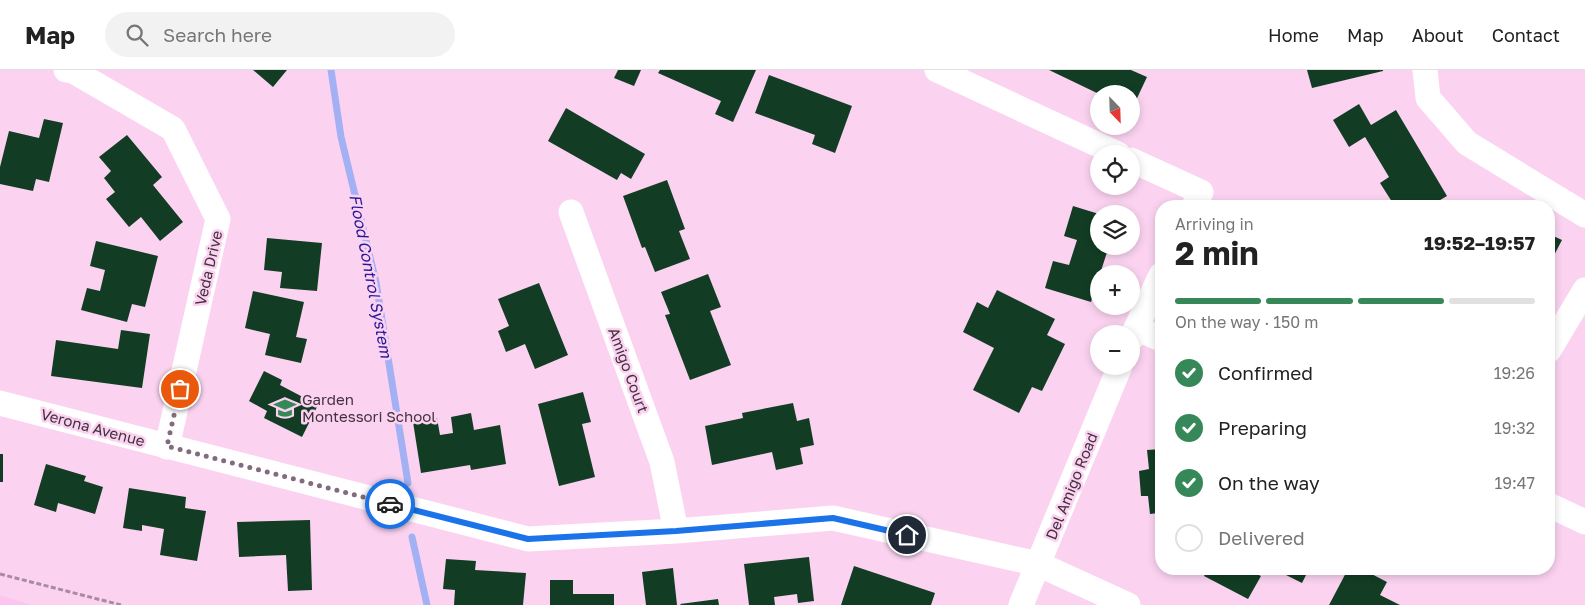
<!DOCTYPE html>
<html lang="en">
<head>
<meta charset="utf-8">
<style>
  :root { --surface:#fff; --page:#f2f2f2; --text:#222; --muted:#767676; --line:#e0e0e0; --accent:#378859 }
  body { margin:0; font-family:"Golos Text",sans-serif; background:var(--page); color:var(--text); height:100vh; display:flex; flex-direction:column; font-size:19px; white-space:nowrap }
  * { box-sizing:border-box; margin:0 }
  p { font-size:16px; color:var(--muted) }
  .icon { flex:none; width:28px; height:28px; fill:none; stroke:currentColor; stroke-width:2; stroke-linecap:round; stroke-linejoin:round }
  .map { position:relative; flex:1; overflow:hidden }
  .panel { position:absolute; left:1155px; top:130px; width:400px; height:375px; display:flex; flex-direction:column; background:var(--surface); border-radius:20px; box-shadow:0 2px 8px #0003 }
  .panel>* { flex:none }
  .needle { width:32px; rotate:157deg }
  .tools { position:absolute; left:1090px; top:15px; display:grid; gap:10px }
  .tools a { display:grid; place-items:center; width:50px; height:50px; border-radius:50%; background:var(--surface); box-shadow:0 2px 8px #0003; font-size:25px }
  .pin { position:absolute; display:grid; place-items:center; width:42px; height:42px; color:#fff; margin:-21px; border:2px solid #fff; border-radius:50%; box-shadow:0 1px 5px #0007 }
  .courier { position:absolute; display:grid; place-items:center; width:50px; height:50px; margin:-25px; border:4px solid #1a73e8; border-radius:50%; background:#fff; color:#222; box-shadow:0 1px 6px #0007 }
  .overview em { font-style:normal; font-weight:700 }
  .overview div { display:flex; flex-direction:column-reverse }
  .overview { display:flex; align-items:center; justify-content:space-between; height:85px; padding:0 20px }
  h1 { font-size:32px; font-weight:700; line-height:38px }
  .bar { display:grid; grid-template-columns:repeat(4,1fr); gap:8px 5px; align-content:center; height:60px; padding:0 20px }
  .bar i { height:6px; border-radius:4px; background:var(--line) }
  .bar .current { background:var(--accent) }
  .bar p { grid-column:span 4 }
  ol { padding:0 20px; list-style:none }
  li { display:flex; align-items:center; gap:15px; height:55px }
  li p { margin-inline-start:auto }
  li .icon { padding:5px; border-radius:50%; background:var(--accent); color:#fff; stroke-width:4 }
  li:last-child { color:var(--muted) }
  li i { width:28px; height:28px; border:2px solid var(--line); border-radius:50% }
  header { display:flex; align-items:center; gap:30px; box-sizing:border-box; height:70px; padding:0 25px; background:var(--surface); border-bottom:1px solid var(--line) }
  header strong { font-size:24px }
  nav { display:flex; gap:28px; margin-inline-start:auto; font-size:18px }
  .search { width:350px; height:45px; background:var(--page); display:flex; align-items:center; gap:12px; box-sizing:border-box; padding:0 18px; border-radius:28px; color:var(--muted); font-size:19px }
  .map>svg:first-child { display:block }
</style>
</head>
<body>
<header>
<strong>Map</strong>
<div class="search"><svg class="icon" aria-label="search" viewBox="0 0 24 24"><circle cx="10" cy="10" r="6"/><path d="M15 15l6 6"/></svg>Search here</div>
<nav><a>Home</a><a>Map</a><a>About</a><a>Contact</a></nav>
</header>
<div class="map">
<svg width="1585" height="535" viewBox="0 0 1585 535">
  <rect width="100%" height="100%" fill="#fbd3f1"/>
  <path fill="#fcc4ef" d="M 0,525 L 9,528 L 32,535 L 0,535 Z"/>
  <g fill="none" stroke-linecap="round" stroke-linejoin="round">
    <path stroke="#a3b0f3" stroke-width="7" d="M 331,0 L 341,67 L 376,212 L 408,413
      M 412,467 L 427,535"/>
  </g>
  <path fill="#123d24" d="M 253,0 L 287,0 L 273,17 Z
    M 618,0 L 641,0 L 634,16 L 614,8 Z
    M 660,0 L 756,0 L 733,52 L 715,44 L 721,31 L 658,3 Z
    M 1049,0 L 1131,0 L 1147,7 L 1131,41 L 1131,24 L 1099,24 Z
    M 1307,0 L 1383,0 L 1383,1 L 1312,18 Z
    M 769,5 L 852,36 L 835,83 L 812,74 L 815,65 L 755,43 Z
    M 1359,34 L 1371,55 L 1396,40 L 1447,126 L 1430,136 L 1406,136 L 1403,130 L 1394,135 L 1380,113 L 1389,107 L 1365,67 L 1349,77 L 1333,50 Z
    M 566,38 L 645,84 L 631,109 L 621,103 L 617,110 L 548,71 Z
    M 44,49 L 63,53 L 49,112 L 36,109 L 33,121 L 0,114 L 0,97 L 9,61 L 39,68 Z
    M 127,65 L 162,107 L 153,115 L 183,152 L 160,171 L 141,147 L 129,157 L 106,129 L 115,122 L 104,108 L 111,101 L 99,87 Z
    M 667,110 L 685,159 L 679,161 L 690,189 L 655,202 L 645,177 L 642,178 L 623,126 Z
    M 1073,136 L 1099,144 L 1099,176 L 1109,176 L 1091,232 L 1045,218 L 1053,191 L 1069,195 L 1077,170 L 1064,166 Z
    M 1549,164 L 1562,170 L 1549,195 Z
    M 267,168 L 322,173 L 317,221 L 280,218 L 282,202 L 264,200 Z
    M 96,171 L 158,186 L 145,237 L 132,234 L 127,252 L 81,240 L 87,218 L 100,221 L 105,200 L 90,196 Z
    M 708,204 L 721,237 L 710,241 L 731,295 L 690,310 L 665,245 L 670,244 L 661,222 Z
    M 539,213 L 568,285 L 535,299 L 525,274 L 506,282 L 498,261 L 509,256 L 498,229 Z
    M 997,220 L 1055,249 L 1047,265 L 1065,274 L 1042,321 L 1032,317 L 1019,343 L 973,320 L 994,278 L 963,262 L 977,232 L 988,238 Z
    M 253,221 L 304,232 L 296,267 L 307,269 L 301,293 L 265,285 L 270,264 L 245,258 Z
    M 121,260 L 150,264 L 142,318 L 51,306 L 56,270 L 118,279 Z
    M 264,301 L 282,310 L 280,315 L 318,335 L 302,367 L 264,348 L 267,341 L 249,331 Z
    M 583,322 L 591,352 L 582,354 L 595,407 L 559,416 L 538,334 Z
    M 793,333 L 797,351 L 809,348 L 814,375 L 800,378 L 803,394 L 776,400 L 772,382 L 712,395 L 705,356 L 743,348 L 742,343 Z
    M 471,343 L 474,360 L 500,355 L 506,394 L 471,400 L 470,395 L 421,403 L 413,352 L 437,348 L 440,365 L 453,363 L 451,347 Z
    M 1161,379 L 1161,463 L 1160,463 L 1158,443 L 1150,444 L 1148,426 L 1141,426 L 1139,401 L 1149,399 L 1147,380 Z
    M 0,384 L 3,384 L 3,412 L 0,412 Z
    M 46,394 L 86,406 L 84,411 L 103,417 L 95,444 L 58,433 L 56,442 L 34,435 Z
    M 129,418 L 186,427 L 185,438 L 206,441 L 197,491 L 160,485 L 164,459 L 142,455 L 142,461 L 123,458 Z
    M 310,450 L 312,520 L 288,521 L 286,485 L 239,487 L 237,452 Z
    M 809,487 L 814,531 L 798,533 L 797,524 L 774,527 L 775,535 L 749,535 L 744,494 Z
    M 446,489 L 476,491 L 475,500 L 526,503 L 523,535 L 454,535 L 455,520 L 443,519 Z
    M 854,496 L 935,523 L 931,535 L 841,535 Z
    M 673,498 L 677,535 L 646,535 L 642,502 Z
    M 1208,499 L 1246,499 L 1261,506 L 1248,529 L 1204,506 Z
    M 1274,499 L 1309,499 L 1302,513 Z
    M 1348,499 L 1362,499 L 1387,512 L 1380,525 L 1400,535 L 1329,535 Z
    M 550,510 L 573,510 L 573,524 L 614,524 L 614,535 L 550,535 Z
    M 718,529 L 719,535 L 681,535 L 680,534 Z"/>
  <g fill="none" stroke-linecap="round" stroke-linejoin="round">
    <path stroke="#a98aa1" stroke-width="3" stroke-dasharray="5 2.5" stroke-linecap="butt" d="M 0,504 L 121,535"/>
    <path stroke="#fff" stroke-width="25" d="M 66,0 L 73,1 L 173,59 L 218,149 L 167,377
      M 937,0 L 1118,84
      M 1425,0 L 1428,28 L 1467,73 L 1585,145
      M 1131,90 L 1201,122 L 1194,136
      M 571,142 L 662,392 L 676,461
      M 1136,258 L 1161,269
      M 1131,269 L 1161,205
      M 1549,280 L 1585,220
      M 0,333 L 528,469 L 676,461 L 833,448 L 1038,494 L 1128,535
      M 1549,435 L 1585,452
      M 1021,535 L 1120,296"/>
  </g>
  <g fill="none" stroke-linecap="round" stroke-linejoin="round">
    <path stroke="#846a7d" stroke-width="5" stroke-dasharray="0 9" d="M 180,319 L 167,376 L 390,434"/>
    <path stroke="#1a73e8" stroke-width="6" d="M 390,434 L 528,469 L 676,461 L 833,448 L 907,465"/>
  </g>
  <defs>
    <g id="school-bare" transform="scale(1.725)"><path d="M0-5L7-2L0 1L-7-2ZM-4 1L0 2.5L4 1V4Q0 6-4 4Z" fill="#378859" stroke="#fbd3f1" stroke-width="2.5" paint-order="stroke"/></g>
  </defs>
  <g fill-rule="evenodd">
    <use href="#school-bare" x="285" y="338"/>
  </g>
  <g text-anchor="middle" dominant-baseline="central" stroke-width="5" stroke-linejoin="round" paint-order="stroke">
    <g font-size="15" fill="#44313f" stroke="#fbd3f1">
      <text transform="translate(208 198) rotate(-77)">Veda Drive</text>
      <text transform="translate(629 300) rotate(70)">Amigo Court</text>
      <text transform="translate(93 357) rotate(15)">Verona Avenue</text>
      <text transform="translate(1071 416) rotate(-68)">Del Amigo Road</text>
    </g>
    <g font-size="15" fill="#44313f" stroke="#fbd3f1" text-anchor="start">
      <text x="302" y="329">Garden<tspan x="302" dy="17">Montessori School</tspan></text>
    </g>
    <g font-size="16" font-style="italic" fill="#281898" stroke="#fbd3f1">
      <text transform="translate(371 206) rotate(79)">Flood Control System</text>
    </g>
  </g>
</svg>
<div class="tools">
<a><svg class="needle" viewBox="-14 -14 28 28"><path d="M0-13l5 13h-10z" fill="#e53935"/><path d="M0 13l5-13h-10z" fill="#767676"/></svg></a>
<a><svg class="icon" aria-label="locate" viewBox="0 0 24 24"><circle cx="12" cy="12" r="6"/><path d="M12 2v4M12 18v4M2 12h4M18 12h4"/></svg></a>
<a><svg class="icon" aria-label="layers" viewBox="0 0 24 24"><path d="M12 4l9 5-9 5-9-5zM3 14l9 5 9-5"/></svg></a>
<a>+</a>
<a>−</a>
</div>
<div class="pin" style="left:180px;top:319px;background:#ea580c"><svg class="icon" aria-label="bag" viewBox="0 0 24 24"><path d="M5 8h14l-1 12H6zM9 8a3 3 0 0 1 6 0"/></svg></div>
<div class="pin" style="left:907px;top:465px;background:#1f2937"><svg class="icon" aria-label="home" viewBox="0 0 24 24"><path d="M3 11l9-7 9 7M6 9v11h12V9"/></svg></div>
<div class="courier" style="left:390px;top:434px"><svg class="icon" aria-label="car" viewBox="0 0 24 24"><path d="M5 17H2v-5l4-1 3-4h7l3 4 3 1v5h-3M9 17h6M6 11h13"/><circle cx="7" cy="17" r="2"/><circle cx="17" cy="17" r="2"/></svg></div>
<section class="panel">
<div class="overview"><div><h1>2 min</h1><p>Arriving in</p></div><em>19:52–19:57</em></div>
<div class="bar"><i class="current"></i><i class="current"></i><i class="current"></i><i></i><p>On the way · 150 m</p></div>
<ol>
<li><svg class="icon" aria-label="check" viewBox="0 0 24 24"><path d="M5 12l5 5 9-10"/></svg>Confirmed<p>19:26</p></li>
<li><svg class="icon" aria-label="check" viewBox="0 0 24 24"><path d="M5 12l5 5 9-10"/></svg>Preparing<p>19:32</p></li>
<li><svg class="icon" aria-label="check" viewBox="0 0 24 24"><path d="M5 12l5 5 9-10"/></svg>On the way<p>19:47</p></li>
<li><i></i>Delivered</li>
</ol>
</section>
</div>
</body>
</html>
